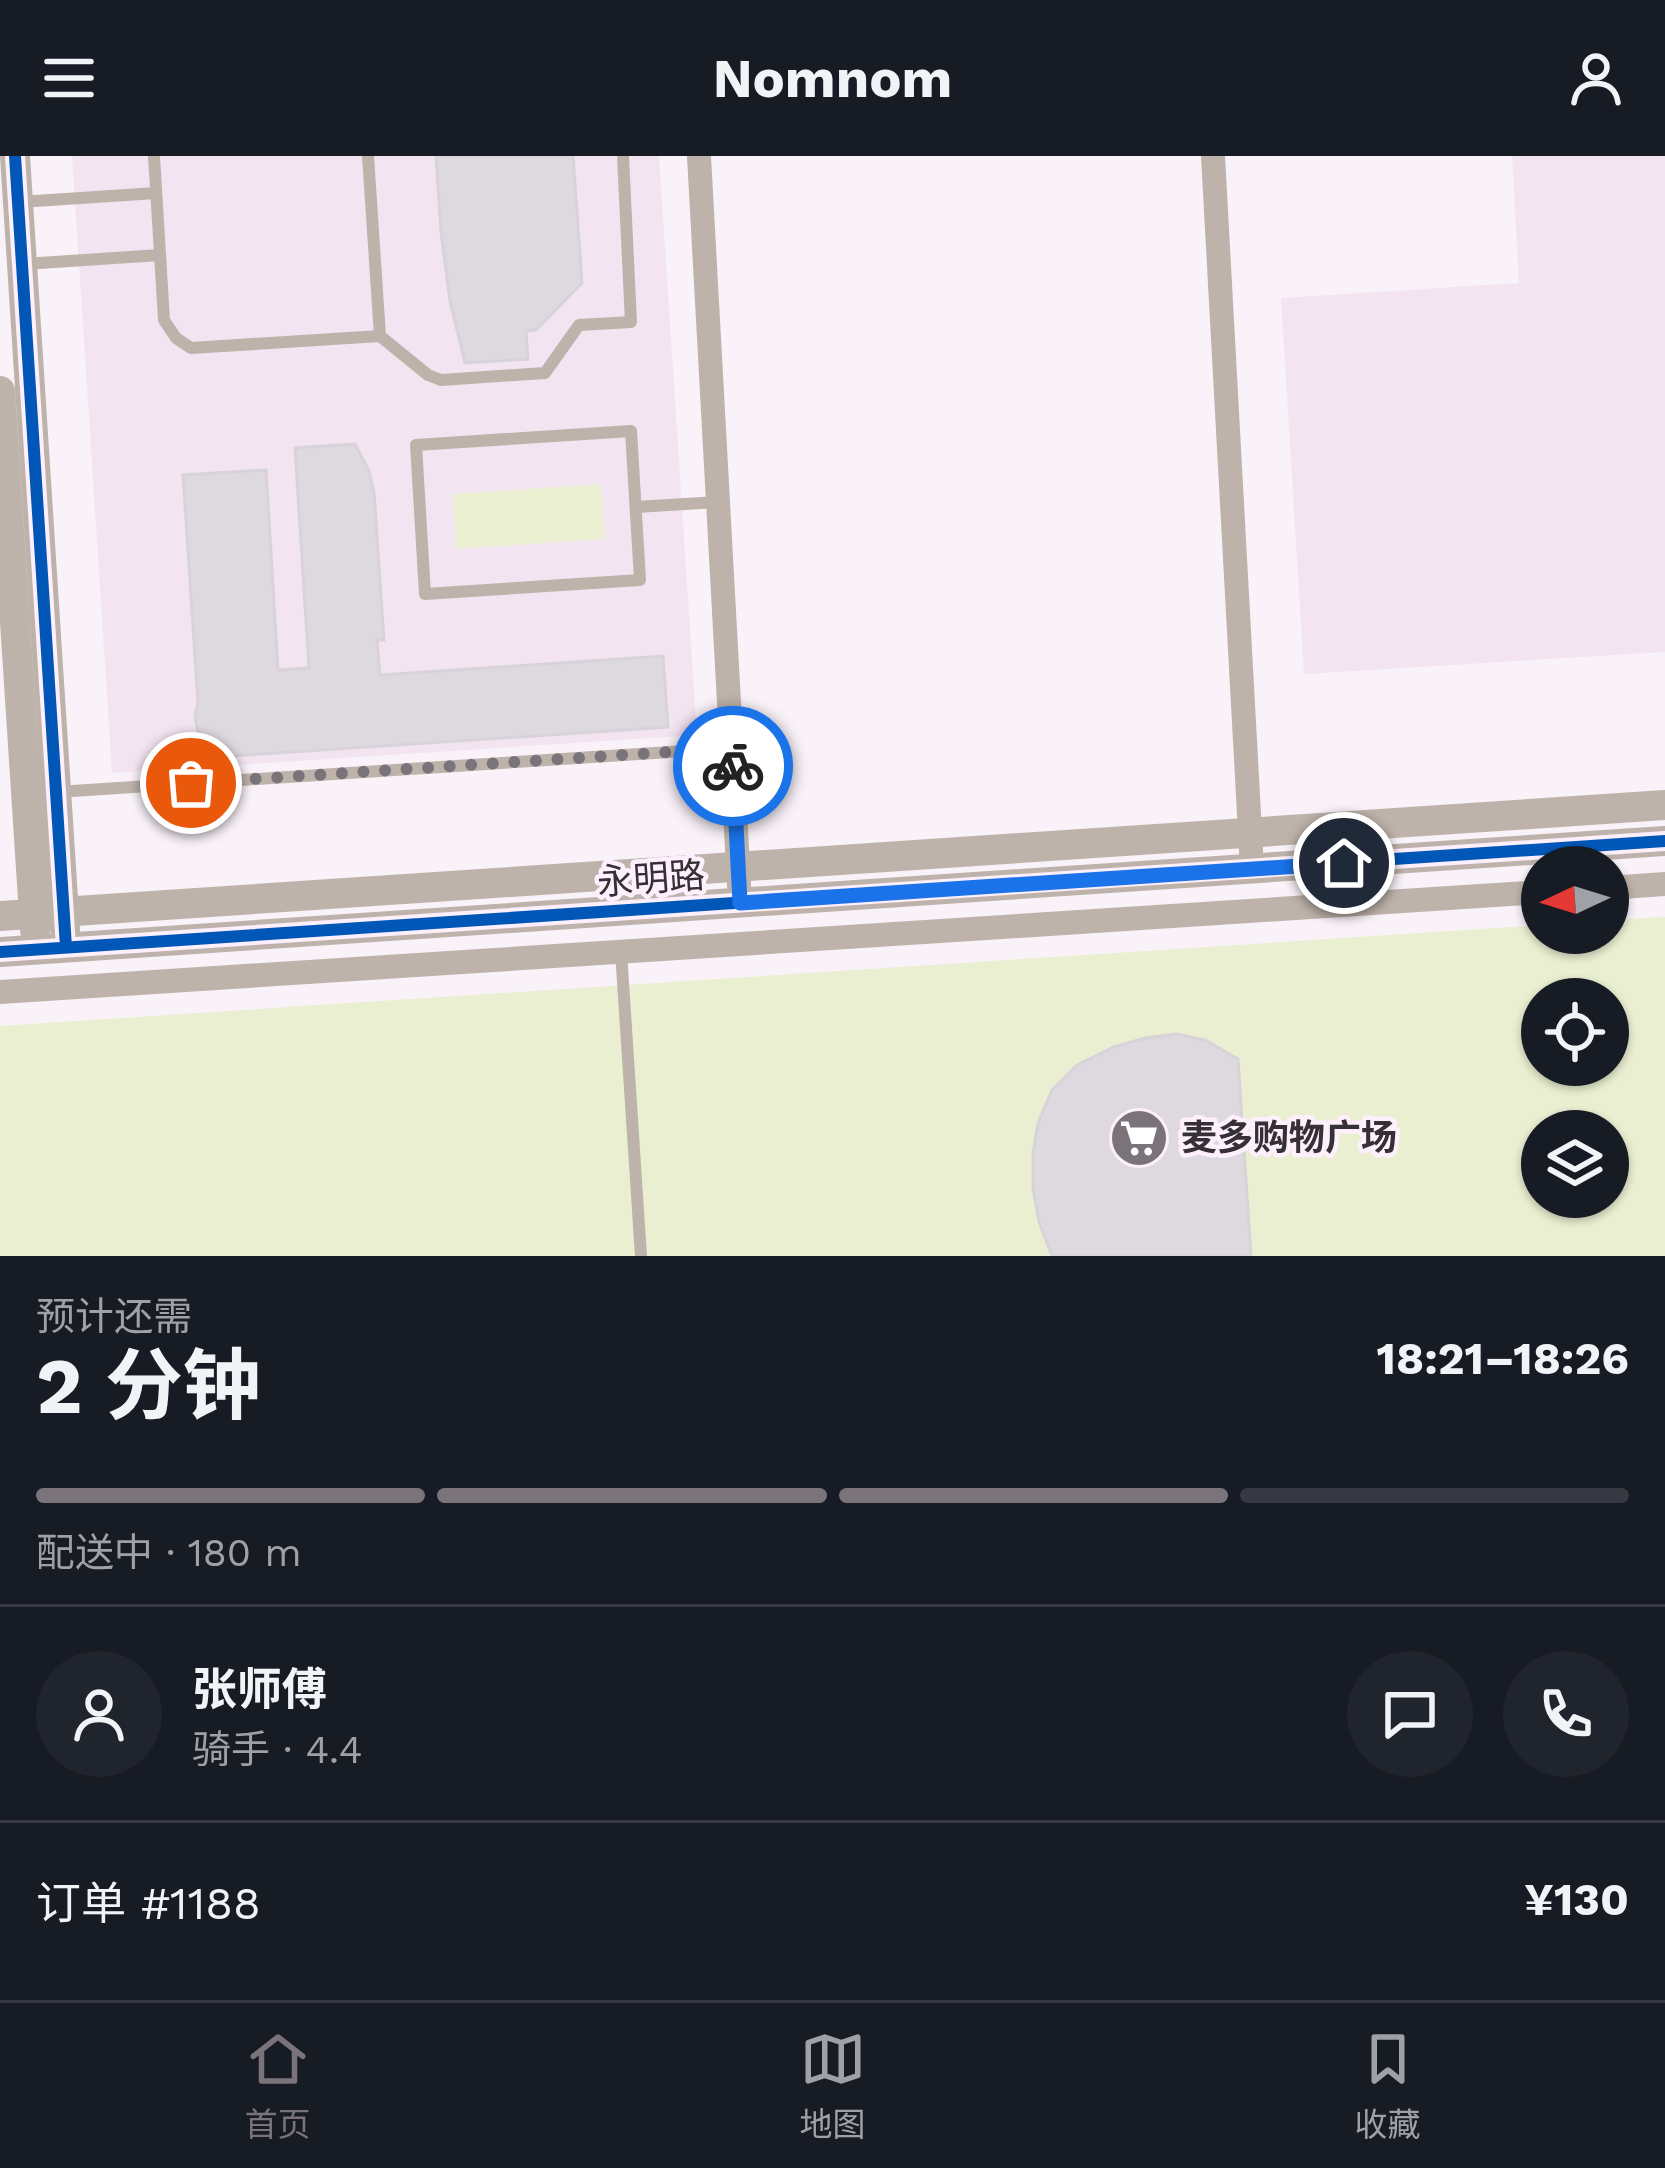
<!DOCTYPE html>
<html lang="zh">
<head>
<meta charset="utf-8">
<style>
  :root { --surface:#171b24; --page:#20242c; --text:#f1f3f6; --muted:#9ea1a6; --line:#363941; --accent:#7a747a }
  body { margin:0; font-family:"Work Sans","Noto Sans SC",sans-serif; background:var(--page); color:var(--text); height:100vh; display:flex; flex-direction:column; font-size:45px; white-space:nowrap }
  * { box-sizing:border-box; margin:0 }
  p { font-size:39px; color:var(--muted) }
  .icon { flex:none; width:66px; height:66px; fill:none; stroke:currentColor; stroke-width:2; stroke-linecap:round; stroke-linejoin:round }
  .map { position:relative; height:1100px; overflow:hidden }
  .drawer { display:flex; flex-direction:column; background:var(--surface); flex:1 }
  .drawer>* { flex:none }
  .needle { width:78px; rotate:266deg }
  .fabs { position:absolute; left:1521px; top:690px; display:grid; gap:24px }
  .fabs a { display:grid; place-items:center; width:108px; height:108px; border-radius:50%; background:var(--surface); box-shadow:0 3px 9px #0004; font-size:60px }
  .pin { position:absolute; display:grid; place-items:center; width:102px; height:102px; color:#fff; margin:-51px; border:6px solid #fff; border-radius:50%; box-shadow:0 3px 12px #0007 }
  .courier { position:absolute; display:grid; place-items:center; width:120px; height:120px; margin:-60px; border:9px solid #1a73e8; border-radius:50%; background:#fff; color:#222; box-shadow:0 3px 15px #0007 }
  .overview em { font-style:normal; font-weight:700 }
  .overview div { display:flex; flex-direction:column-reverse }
  .overview { display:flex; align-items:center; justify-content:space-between; height:204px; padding:0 36px }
  h1 { font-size:78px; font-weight:700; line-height:90px }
  .bar { display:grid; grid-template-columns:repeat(4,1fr); gap:18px 12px; align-content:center; height:144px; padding:0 36px }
  .bar i { height:15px; border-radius:9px; background:var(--line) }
  .bar .on { background:var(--accent) }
  .bar p { grid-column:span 4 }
  .line { display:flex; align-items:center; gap:30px; padding:0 36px; border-top:3px solid var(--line) }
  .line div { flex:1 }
  .round { display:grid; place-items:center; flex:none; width:126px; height:126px; border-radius:63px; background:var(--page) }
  header { display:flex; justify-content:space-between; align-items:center; height:156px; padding:0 36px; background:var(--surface); font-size:54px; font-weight:700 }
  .tab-bar { display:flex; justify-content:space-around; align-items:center; height:168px; border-top:3px solid var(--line); background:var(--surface); font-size:33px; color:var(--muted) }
  .tab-bar a { display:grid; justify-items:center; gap:6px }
  .tab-bar .on { color:var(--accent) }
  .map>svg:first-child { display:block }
</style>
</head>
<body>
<header><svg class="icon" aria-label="menu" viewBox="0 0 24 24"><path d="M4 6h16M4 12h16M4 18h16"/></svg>Nomnom<svg class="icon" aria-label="person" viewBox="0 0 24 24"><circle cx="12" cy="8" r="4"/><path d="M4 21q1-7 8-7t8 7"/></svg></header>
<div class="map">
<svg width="1665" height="1100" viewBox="0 0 1665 1100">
  <rect width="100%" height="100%" fill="#faf2f9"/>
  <path fill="#f3e4f1" d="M 72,0 L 659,0 L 697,579 L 112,617 Z
    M 1512,0 L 1665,0 L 1665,496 L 1304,518 L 1281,142 L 1519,127 Z"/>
  <path fill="#eaefd1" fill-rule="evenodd" d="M 601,328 L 605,383 L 456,393 L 453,338 Z
    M 1665,761 L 1665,1100 L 0,1100 L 0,870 L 1542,769 L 1542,777 L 1608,777 L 1608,764 ZM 1542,843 L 1608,843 L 1608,909 L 1542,909 ZM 1542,975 L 1608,975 L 1608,1041 L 1542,1041 Z"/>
  <path fill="#ded9df" stroke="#d8d3d9" stroke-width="3" d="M 436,0 L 573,0 L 582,127 L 536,174 L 526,175 L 528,203 L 465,207 L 450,145 L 441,76 Z
    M 355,288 L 369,315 L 374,336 L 384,484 L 377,484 L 380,519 L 663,500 L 668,571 L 232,600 L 218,596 L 206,588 L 198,576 L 195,561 L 198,546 L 183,319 L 266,314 L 278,514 L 309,512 L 295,292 Z
    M 1176,878 L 1205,884 L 1238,903 L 1251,1100 L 1052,1100 L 1039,1066 L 1033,1032 L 1033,997 L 1038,967 L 1052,934 L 1077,909 L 1114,891 L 1145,882 Z"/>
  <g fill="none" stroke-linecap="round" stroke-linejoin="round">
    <path stroke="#beb3aa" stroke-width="12" d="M 154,0 L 164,164 L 176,182 L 191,192 L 380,180 L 368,0
      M 20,46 L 156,37
      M 24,108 L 160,99
      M 380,180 L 428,219 L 441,224 L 545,217 L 579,169 L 631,166 L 623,0
      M 631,275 L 640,424 L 425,438 L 416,289 Z
      M 636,351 L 718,346
      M 57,636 L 731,592
      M 621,796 L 641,1100"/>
    <path stroke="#beb3aa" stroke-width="24" d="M 699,0 L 740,747
      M 1213,0 L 1252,713
      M 1608,732 L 1665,728
      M 0,836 L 1542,736"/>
    <path stroke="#beb3aa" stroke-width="30" d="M 15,0 L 65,773
      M 0,235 L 35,774
      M 0,760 L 1665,649
      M 0,796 L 1665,685"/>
    <g stroke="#fdeffc" stroke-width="20">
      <path id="cycleway" d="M 15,0 L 66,791
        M 0,796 L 1665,685"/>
    </g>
    <use href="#cycleway" stroke="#0057b8" stroke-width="12"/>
  </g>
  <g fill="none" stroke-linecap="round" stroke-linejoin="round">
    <path stroke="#7a747a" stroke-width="12" stroke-dasharray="0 21.6" d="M 191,627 L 732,592 L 733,610"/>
    <path stroke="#1a73e8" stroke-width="15" d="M 733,610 L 740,747 L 1344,707"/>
  </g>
  <defs>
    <g id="supermarket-disc" transform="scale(3)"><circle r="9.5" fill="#7a747a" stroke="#fdeffc"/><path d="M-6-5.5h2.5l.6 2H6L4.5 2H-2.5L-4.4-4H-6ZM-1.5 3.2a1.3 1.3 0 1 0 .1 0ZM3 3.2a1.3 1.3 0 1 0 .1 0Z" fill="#fff"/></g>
  </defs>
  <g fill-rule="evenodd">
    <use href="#supermarket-disc" x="1139" y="982"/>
  </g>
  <g text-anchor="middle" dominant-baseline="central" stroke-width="9" stroke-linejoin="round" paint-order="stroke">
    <g font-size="36" fill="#353035" stroke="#fdeffc">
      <text transform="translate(651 723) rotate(-4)">永明路</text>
    </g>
    <g font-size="36" font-weight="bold" fill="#353035" stroke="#fdeffc" text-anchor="start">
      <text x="1181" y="982">麦多购物广场</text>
    </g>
  </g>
</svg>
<div class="fabs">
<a><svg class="needle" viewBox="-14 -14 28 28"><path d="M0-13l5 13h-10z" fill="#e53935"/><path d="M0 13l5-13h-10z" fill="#9ea1a6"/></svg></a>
<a><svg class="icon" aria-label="locate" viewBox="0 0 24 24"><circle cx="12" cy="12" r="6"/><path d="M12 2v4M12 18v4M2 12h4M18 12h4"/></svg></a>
<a><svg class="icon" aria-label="layers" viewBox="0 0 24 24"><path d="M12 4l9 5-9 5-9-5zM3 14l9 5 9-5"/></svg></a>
</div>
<div class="pin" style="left:191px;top:627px;background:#ea580c"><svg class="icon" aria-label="bag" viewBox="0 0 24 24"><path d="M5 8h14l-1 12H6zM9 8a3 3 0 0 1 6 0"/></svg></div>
<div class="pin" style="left:1344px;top:707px;background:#1f2937"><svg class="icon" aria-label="home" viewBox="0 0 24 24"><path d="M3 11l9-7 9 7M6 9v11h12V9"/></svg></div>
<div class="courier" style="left:733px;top:610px"><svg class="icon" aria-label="bike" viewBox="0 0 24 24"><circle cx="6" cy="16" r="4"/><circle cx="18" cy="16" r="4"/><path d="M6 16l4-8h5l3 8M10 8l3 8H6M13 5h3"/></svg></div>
</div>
<section class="drawer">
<div class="overview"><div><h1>2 分钟</h1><p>预计还需</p></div><em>18:21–18:26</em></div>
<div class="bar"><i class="on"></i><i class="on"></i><i class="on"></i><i></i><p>配送中 · 180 m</p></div>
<div class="line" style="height:216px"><a class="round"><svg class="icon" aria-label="person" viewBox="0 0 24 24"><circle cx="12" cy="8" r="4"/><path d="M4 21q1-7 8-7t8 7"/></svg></a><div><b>张师傅</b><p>骑手 · 4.4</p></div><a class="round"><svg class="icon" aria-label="chat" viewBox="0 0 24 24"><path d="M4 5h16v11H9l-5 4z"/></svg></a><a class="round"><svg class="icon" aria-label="phone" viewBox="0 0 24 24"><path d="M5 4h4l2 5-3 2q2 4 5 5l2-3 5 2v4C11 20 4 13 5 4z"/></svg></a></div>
<div class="line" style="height:156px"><div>订单 #1188</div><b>¥130</b></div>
</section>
<nav class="tab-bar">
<a class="on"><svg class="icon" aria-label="home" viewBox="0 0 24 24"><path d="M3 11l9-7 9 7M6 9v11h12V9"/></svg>首页</a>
<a><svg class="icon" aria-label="map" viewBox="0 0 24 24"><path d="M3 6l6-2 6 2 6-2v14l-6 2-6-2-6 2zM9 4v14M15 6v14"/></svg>地图</a>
<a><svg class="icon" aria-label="saved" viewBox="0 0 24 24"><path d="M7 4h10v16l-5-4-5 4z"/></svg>收藏</a>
</nav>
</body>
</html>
